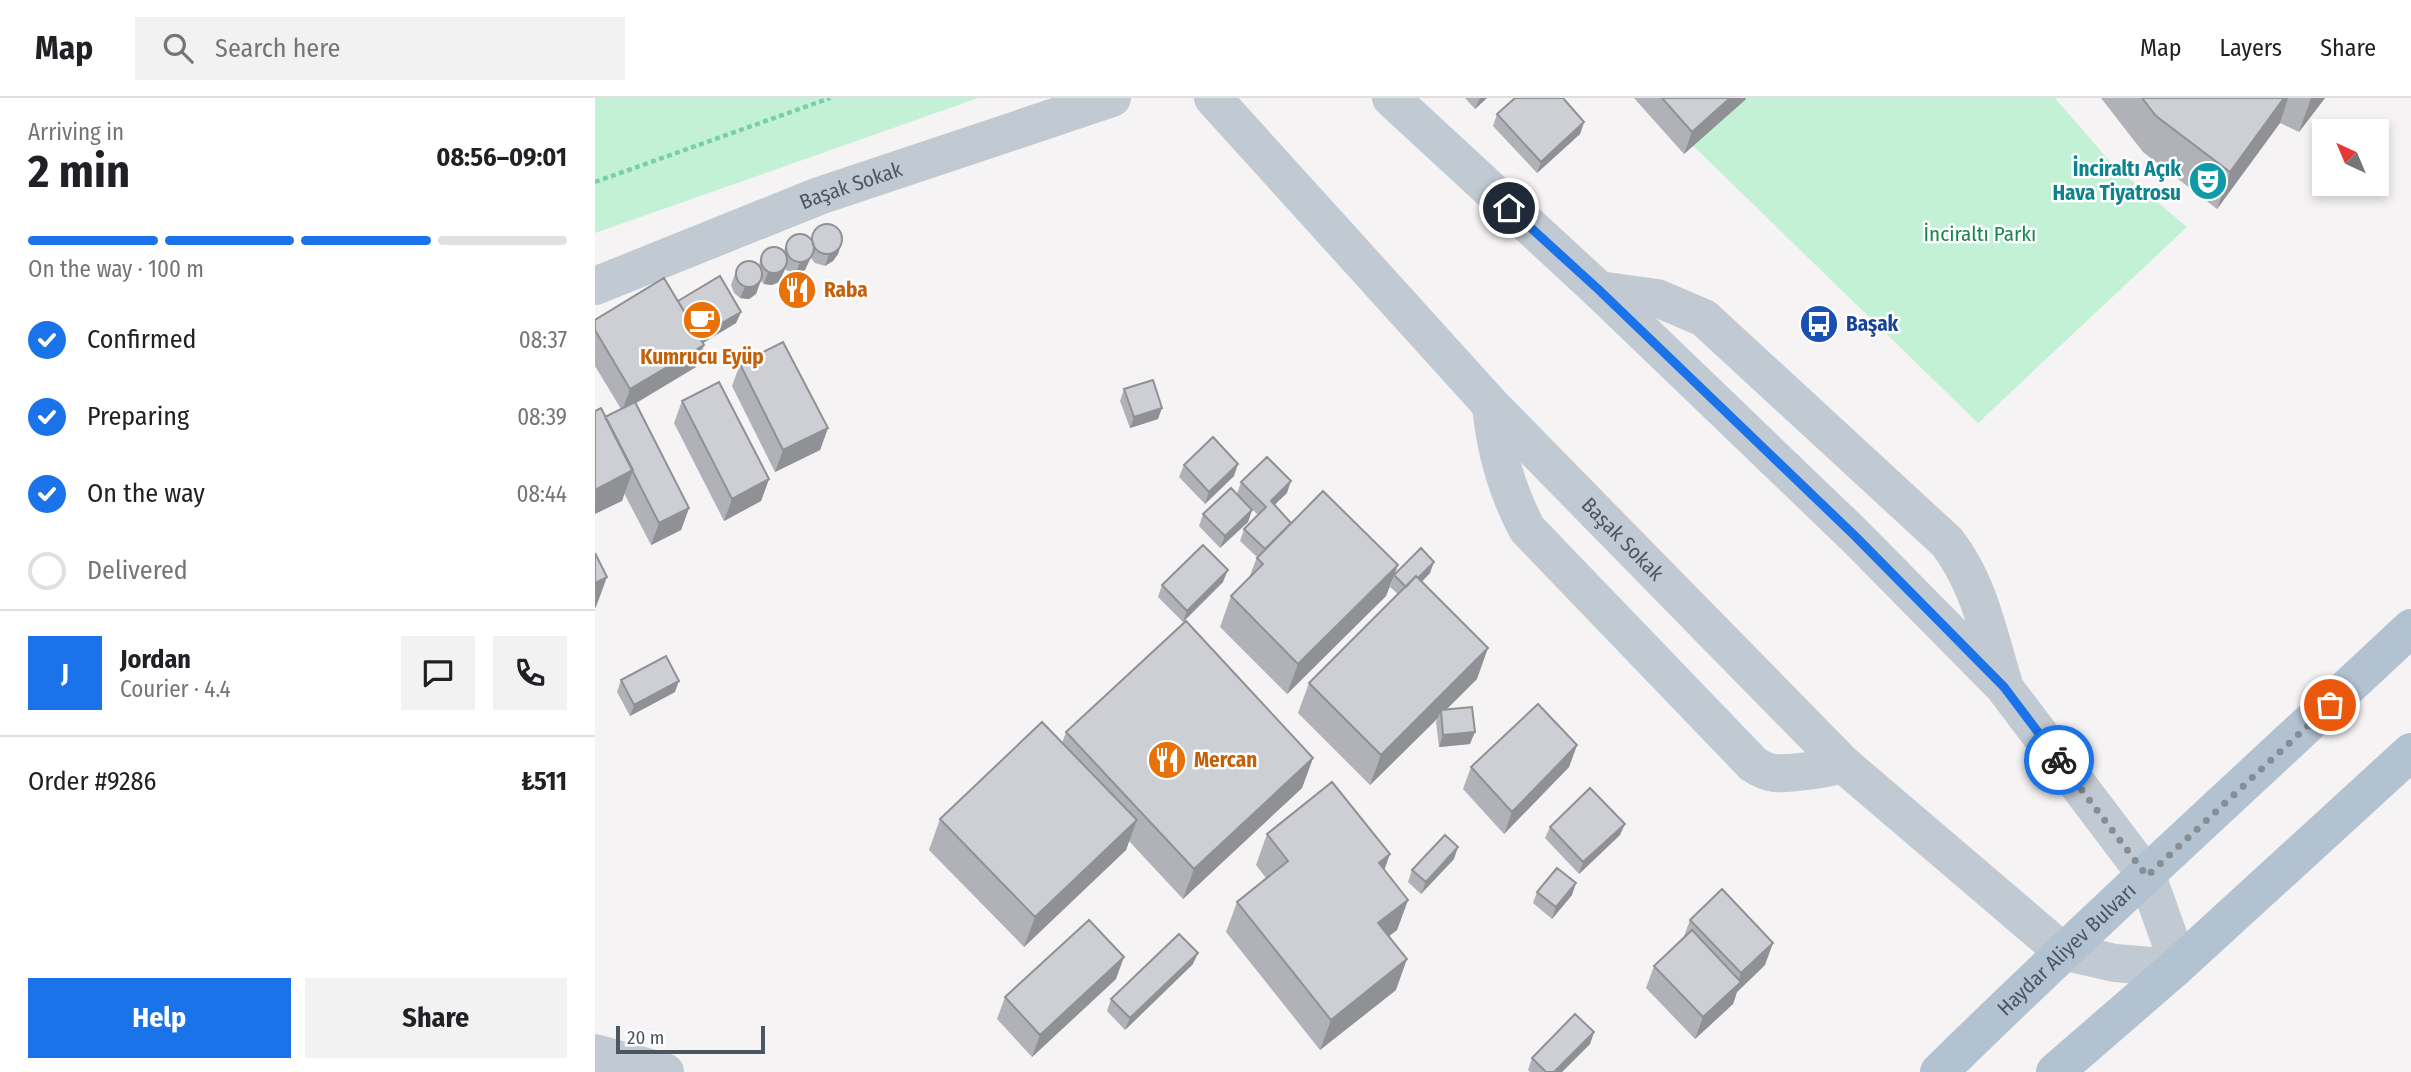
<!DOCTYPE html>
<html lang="en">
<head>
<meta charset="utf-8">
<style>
  :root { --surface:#fff; --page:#f2f2f2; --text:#202124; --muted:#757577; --line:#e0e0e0; --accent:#1a73e8 }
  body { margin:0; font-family:"Fira Sans Condensed",sans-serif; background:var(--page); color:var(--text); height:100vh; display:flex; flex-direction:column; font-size:26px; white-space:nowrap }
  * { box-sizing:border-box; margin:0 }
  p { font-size:23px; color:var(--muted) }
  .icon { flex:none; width:38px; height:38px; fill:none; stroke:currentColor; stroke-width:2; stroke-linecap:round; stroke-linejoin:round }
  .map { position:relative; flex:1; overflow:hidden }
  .drawer { display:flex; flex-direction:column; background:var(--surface); width:595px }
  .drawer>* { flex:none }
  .needle { width:46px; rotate:316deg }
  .tools { position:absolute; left:1717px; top:21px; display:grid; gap:14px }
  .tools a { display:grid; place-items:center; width:77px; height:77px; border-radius:0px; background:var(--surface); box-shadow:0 4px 10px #0003; font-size:35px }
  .scale { position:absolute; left:21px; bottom:18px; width:149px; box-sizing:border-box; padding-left:7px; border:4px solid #4a5661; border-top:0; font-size:19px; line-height:24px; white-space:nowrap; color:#4a5661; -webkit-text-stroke:5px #fff; paint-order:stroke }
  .pin { position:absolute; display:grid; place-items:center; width:60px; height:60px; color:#fff; margin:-30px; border:4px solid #fff; border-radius:50%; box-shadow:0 2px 7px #0007 }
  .courier { position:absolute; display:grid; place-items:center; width:70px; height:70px; margin:-35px; border:5px solid #1a73e8; border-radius:50%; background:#fff; color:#222; box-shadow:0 2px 9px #0007 }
  .headline em { font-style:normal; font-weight:700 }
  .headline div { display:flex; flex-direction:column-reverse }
  .headline { display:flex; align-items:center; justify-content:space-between; height:119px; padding:0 28px }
  h1 { font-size:46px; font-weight:700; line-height:52px }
  .bar { display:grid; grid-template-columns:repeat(4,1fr); gap:10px 7px; align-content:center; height:84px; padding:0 28px }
  .bar i { height:9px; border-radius:5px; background:var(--line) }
  .bar .selected { background:var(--accent) }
  .bar p { grid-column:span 4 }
  .line { display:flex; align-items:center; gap:18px; padding:0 28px; border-top:2px solid var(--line) }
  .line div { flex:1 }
  .round { display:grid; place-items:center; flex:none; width:74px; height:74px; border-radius:0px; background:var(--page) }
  ol { padding:0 28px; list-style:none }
  li { display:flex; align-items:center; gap:21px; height:77px }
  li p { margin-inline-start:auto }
  li .icon { padding:7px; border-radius:50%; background:var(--accent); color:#fff; stroke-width:4 }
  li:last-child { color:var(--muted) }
  li i { width:38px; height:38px; border:4px solid var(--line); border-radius:50% }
  .cta { display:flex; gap:14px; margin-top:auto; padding:14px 28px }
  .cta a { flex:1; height:80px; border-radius:0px; background:var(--accent); color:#fff; font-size:28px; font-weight:700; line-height:80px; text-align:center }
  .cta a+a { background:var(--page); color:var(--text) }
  header { display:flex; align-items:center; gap:42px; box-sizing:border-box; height:98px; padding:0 35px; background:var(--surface); border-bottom:2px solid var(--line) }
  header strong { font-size:33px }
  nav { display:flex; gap:38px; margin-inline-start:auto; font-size:24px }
  .search { width:490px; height:63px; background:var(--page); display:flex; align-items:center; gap:18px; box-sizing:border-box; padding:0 24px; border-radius:0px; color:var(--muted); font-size:26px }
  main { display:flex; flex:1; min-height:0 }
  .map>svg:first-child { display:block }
</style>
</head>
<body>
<header>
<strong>Map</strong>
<div class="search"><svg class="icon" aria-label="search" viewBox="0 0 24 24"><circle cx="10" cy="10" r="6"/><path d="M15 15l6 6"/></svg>Search here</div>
<nav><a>Map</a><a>Layers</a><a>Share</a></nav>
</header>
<main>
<section class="drawer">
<div class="headline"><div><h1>2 min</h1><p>Arriving in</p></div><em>08:56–09:01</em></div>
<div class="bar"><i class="selected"></i><i class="selected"></i><i class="selected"></i><i></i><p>On the way · 100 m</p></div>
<ol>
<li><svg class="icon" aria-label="check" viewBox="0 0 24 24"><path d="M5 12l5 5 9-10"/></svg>Confirmed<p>08:37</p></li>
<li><svg class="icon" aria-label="check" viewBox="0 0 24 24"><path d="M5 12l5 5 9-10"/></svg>Preparing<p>08:39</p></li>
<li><svg class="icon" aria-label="check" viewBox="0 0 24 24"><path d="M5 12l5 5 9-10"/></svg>On the way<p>08:44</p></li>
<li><i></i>Delivered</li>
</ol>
<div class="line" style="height:126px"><b class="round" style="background:var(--accent);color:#fff">J</b><div><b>Jordan</b><p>Courier · 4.4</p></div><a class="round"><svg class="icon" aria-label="chat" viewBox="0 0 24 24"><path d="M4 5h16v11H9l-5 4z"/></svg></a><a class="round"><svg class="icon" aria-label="phone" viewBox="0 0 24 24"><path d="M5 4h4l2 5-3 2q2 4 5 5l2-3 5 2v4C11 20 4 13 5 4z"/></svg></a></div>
<div class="line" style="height:91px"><div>Order #9286</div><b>₺511</b></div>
<div class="cta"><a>Help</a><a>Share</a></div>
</section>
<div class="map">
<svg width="1816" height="974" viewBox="0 0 1816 974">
  <rect width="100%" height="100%" fill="#f5f3f3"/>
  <path fill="#c3f1d5" d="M 0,0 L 383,0 L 0,135 Z
    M 1049,0 L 1460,0 L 1518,67 L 1592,129 L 1383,325 Z"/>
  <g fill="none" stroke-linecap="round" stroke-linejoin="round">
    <path stroke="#7ad0a6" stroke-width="4.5" stroke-dasharray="5 3.5" stroke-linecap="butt" d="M 0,84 L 235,0"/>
    <g stroke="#c1cad2" stroke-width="38">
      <path id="s1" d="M 618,0 L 896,307 L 1248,666 L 1467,853 L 1520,865 L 1580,870 L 1577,848 L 1552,778 L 1409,589 L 1260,438 L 1004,192 L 796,0"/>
      <path id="s2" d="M 0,188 L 224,98 L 517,0"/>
      <path d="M 1004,192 L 1062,200 L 1109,220 L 1352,444 C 1384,485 1393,535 1408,583"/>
      <path d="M 896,307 C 900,352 911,391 932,431 L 1158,666 C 1164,670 1171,674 1179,675 C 1197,676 1231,671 1248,666"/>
      <path d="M 0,955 L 70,974"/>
    </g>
    <g stroke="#b3c2d1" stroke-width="38">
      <path id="s3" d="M 1344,974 C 1498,823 1658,678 1816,530"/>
      <path d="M 1460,974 L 1580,870 L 1816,654"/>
    </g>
  </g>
  <path fill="#b0b2b7" d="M 870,0 L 892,0 L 880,11 Z
    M 1039,0 L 1151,0 L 1150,2 L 1089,56 Z
    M 1506,0 L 1730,0 L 1704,34 L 1685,25 L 1622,111 L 1548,54 Z
    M 902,16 L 989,24 L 985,36 L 942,75 L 898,28 Z
    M 218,137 L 247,144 L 243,156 L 238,163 L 230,168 L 220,165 L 216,160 L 210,172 L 201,175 L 193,173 L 190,171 L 184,184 L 177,187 L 169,186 L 166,183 L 161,196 L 154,201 L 145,200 L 139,195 L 136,187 L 143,167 L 164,167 L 166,160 L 189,153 L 191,146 L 216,142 Z
    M 83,203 L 146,214 L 141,225 L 108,245 L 109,247 L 101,269 L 40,306 L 94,410 L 86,432 L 56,447 L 29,395 L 27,403 L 10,319 L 26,311 L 0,268 L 0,222 Z
    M 145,266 L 233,330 L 225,352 L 180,374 L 137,288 Z
    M 529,291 L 563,321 L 535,330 L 525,303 Z
    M 87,303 L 174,381 L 166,403 L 129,423 L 79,325 Z
    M 589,367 L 639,378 L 610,406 L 584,379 Z
    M 646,384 L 692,395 L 679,407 L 696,425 L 803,467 L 791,498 L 692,596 L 625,529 L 636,498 L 654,480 L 662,459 L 645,443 L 649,431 L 663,417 L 642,396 Z
    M 657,412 L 653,424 L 625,450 L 604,428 L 608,416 Z
    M 835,475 L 827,484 L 882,581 L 851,611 L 875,646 L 844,649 L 841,624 L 843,620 L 775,687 L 703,615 L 714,585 L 803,496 L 795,489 L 799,477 Z
    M 628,484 L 588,524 L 563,499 L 567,487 Z
    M 26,582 L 80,594 L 35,618 L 22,594 Z
    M 471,634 L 718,660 L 707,690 L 588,801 L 534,743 L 531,752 L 429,849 L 334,752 L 345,721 L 467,645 Z
    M 982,647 L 974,669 L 909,736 L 868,691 L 876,669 Z
    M 955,729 L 1025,737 L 984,776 L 950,740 Z
    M 672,736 L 790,772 L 813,802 L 802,832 L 794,838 L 801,892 L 725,952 L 631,834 L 642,804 L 671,780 L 661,767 Z
    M 859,761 L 826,796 L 813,784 L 817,772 Z
    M 942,794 L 977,797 L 957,821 L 938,805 Z
    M 1095,822 L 1170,867 L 1142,894 L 1138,906 L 1100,941 L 1051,890 L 1059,868 L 1088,841 Z
    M 598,866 L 530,932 L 512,913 L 516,901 Z
    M 521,881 L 437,959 L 402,921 L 410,899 Z
    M 999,934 L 995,946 L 967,974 L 935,974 L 933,972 L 937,960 Z"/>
  <path fill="#909195" d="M 885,0 L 892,0 L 880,11 Z
    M 1135,0 L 1151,0 L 1150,2 L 1089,56 L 1097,34 Z
    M 1689,0 L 1693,0 L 1685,25 L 1622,111 L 1635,74 Z
    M 1716,0 L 1730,0 L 1704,34 Z
    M 989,24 L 985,36 L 942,75 L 946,64 Z
    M 247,144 L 243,156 L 238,163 L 230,168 L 234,156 Z
    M 218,153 L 210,172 L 201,175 L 205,164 Z
    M 193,165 L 184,184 L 177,187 L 169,186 L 173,174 Z
    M 165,184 L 161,196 L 154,201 L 145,200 L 150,189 Z
    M 146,214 L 141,225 L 98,251 L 102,239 Z
    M 109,247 L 101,269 L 27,313 L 35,291 Z
    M 567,310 L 563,321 L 535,330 L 539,319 Z
    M 233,330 L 225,352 L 180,374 L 188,352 Z
    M 643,366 L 639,378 L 610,406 L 614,394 Z
    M 38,372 L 27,403 L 0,416 L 0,392 Z
    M 174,381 L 166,403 L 129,423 L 137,401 Z
    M 696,383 L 692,395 L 671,415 L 676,403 Z
    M 94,410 L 86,432 L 56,447 L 64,425 Z
    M 657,412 L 653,424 L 625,450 L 630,438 Z
    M 839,464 L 835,475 L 808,502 L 813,491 Z
    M 803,467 L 791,498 L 692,596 L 703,566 Z
    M 633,472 L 628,484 L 588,524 L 592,513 Z
    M 12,479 L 1,509 L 0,510 L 0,485 Z
    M 893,550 L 882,581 L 846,617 L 846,612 L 843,620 L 775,687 L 786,657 Z
    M 84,583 L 80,594 L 35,618 L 39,607 Z
    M 880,634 L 875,646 L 844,649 L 848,637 Z
    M 982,647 L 974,669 L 909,736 L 917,714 Z
    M 718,660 L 707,690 L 588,801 L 599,771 Z
    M 542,722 L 531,752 L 429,849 L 440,819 Z
    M 1030,726 L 1025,737 L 984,776 L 988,764 Z
    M 863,749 L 859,761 L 826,796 L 831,784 Z
    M 795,756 L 784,787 L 784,765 Z
    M 981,785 L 977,797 L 957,821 L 961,809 Z
    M 813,802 L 802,832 L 772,855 L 783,825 Z
    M 1178,845 L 1170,867 L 1142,894 L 1138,906 L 1100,941 L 1108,919 L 1142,888 L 1146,875 Z
    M 603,855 L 598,866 L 530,932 L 535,920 Z
    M 529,859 L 521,881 L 437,959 L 445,937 Z
    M 812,861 L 801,892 L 725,952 L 736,922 Z
    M 999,934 L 995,946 L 967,974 L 959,974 Z"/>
  <path fill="#cdcfd5" stroke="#909195" stroke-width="2" d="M 920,0 L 968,0 L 989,24 L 946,64 L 902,16 Z
    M 1067,0 L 1135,0 L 1097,34 Z
    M 1547,0 L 1689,0 L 1635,74 L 1561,18 Z
    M217 141a15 15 0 1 1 30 0a15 15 0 1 1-30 0Z
    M191 150a14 14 0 1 1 28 0a14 14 0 1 1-28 0Z
    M166 162a13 13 0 1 1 26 0a13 13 0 1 1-26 0Z
    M141 176a13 13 0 1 1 26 0a13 13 0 1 1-26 0Z
    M 125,178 L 146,214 L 104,238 L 83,203 Z
    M 69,180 L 109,247 L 35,291 L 0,232 L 0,222 Z
    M 188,244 L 233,330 L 188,352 L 145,266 Z
    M 558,282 L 567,310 L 539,319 L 529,291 Z
    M 124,284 L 174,381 L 137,401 L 87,303 Z
    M 40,304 L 94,410 L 64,425 L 10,319 Z
    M 6,310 L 38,372 L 0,392 L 0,313 Z
    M 618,339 L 643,366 L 614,394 L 589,367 Z
    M 672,359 L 696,383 L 676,403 L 696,425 L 670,451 L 649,431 L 671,409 L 646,384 Z
    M 636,390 L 657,412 L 630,438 L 608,416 Z
    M 728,393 L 803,467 L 703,566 L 636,498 L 668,466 L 662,460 Z
    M 608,447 L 633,472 L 592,513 L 567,487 Z
    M 826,450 L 839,464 L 823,480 L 821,478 L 811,489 L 799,477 Z
    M 0,455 L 12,479 L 0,485 Z
    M 821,478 L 893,550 L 786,657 L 714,585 Z
    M 591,523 L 718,660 L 599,771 L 471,634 Z
    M 71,558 L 84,583 L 39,607 L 26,582 Z
    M 943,606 L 982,647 L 917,714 L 876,669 Z
    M 877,609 L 880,634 L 848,637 L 846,612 Z
    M 447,624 L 542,722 L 440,819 L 345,721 Z
    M 737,684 L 795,756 L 784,765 L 813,802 L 783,825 L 812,861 L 736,922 L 642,804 L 693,763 L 672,736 Z
    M 995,690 L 1030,726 L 988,764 L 955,729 Z
    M 850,737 L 863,749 L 831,784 L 817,772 Z
    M 962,770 L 981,785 L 961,809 L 942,794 Z
    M 1127,791 L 1178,845 L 1146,875 L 1095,822 Z
    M 494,822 L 529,859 L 445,937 L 410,899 Z
    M 1097,832 L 1146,884 L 1108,919 L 1059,868 Z
    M 584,836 L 603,855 L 535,920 L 516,901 Z
    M 980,916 L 999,934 L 959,974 L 951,974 L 937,960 Z"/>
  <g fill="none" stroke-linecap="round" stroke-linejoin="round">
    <path stroke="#868d94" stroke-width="7" stroke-dasharray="0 12.6" d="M 1464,662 L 1552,778 L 1735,607"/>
    <path stroke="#1a73e8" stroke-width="9" d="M 914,110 L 1004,192 L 1260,438 L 1409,589 L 1464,662"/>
  </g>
  <defs>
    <g id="theatre-disc" transform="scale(2.0125)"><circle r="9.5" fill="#0f9aa8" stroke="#fff"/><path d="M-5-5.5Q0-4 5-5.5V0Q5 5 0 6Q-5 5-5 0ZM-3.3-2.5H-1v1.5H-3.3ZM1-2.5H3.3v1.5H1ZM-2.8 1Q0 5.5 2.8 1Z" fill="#fff"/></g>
    <g id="restaurant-disc" transform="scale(2.0125)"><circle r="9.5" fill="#e8710a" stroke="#fff"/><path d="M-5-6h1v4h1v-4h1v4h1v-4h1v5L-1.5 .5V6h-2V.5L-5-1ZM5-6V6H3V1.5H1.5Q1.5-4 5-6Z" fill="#fff"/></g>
    <g id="cafe-disc" transform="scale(2.0125)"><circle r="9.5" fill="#e8710a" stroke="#fff"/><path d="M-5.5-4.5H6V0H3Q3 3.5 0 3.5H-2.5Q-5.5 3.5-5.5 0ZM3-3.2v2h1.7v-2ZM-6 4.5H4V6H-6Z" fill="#fff"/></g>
    <g id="bus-disc" transform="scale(2.0125)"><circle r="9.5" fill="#1a4fb4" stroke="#fff"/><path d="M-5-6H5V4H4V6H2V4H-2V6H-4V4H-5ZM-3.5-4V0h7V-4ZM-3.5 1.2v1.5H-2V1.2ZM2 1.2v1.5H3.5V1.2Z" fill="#fff"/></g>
  </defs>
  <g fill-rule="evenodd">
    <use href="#theatre-disc" x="1613" y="83"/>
    <use href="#restaurant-disc" x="202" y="192"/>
    <use href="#cafe-disc" x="107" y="222"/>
    <use href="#bus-disc" x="1224" y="226"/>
    <use href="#restaurant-disc" x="572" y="662"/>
  </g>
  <g text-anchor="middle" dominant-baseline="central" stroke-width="5" stroke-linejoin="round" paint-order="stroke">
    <g font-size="21" font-weight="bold" fill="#0d838f" stroke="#fff" text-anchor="end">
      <text x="1586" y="71">İnciraltı Açık<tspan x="1586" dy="24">Hava Tiyatrosu</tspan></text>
    </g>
    <g font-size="21" fill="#4a5661" stroke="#fff">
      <text stroke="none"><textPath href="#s2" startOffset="275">Başak Sokak</textPath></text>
      <text stroke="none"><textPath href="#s1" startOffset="602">Başak Sokak</textPath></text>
      <text stroke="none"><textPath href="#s3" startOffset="177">Haydar Aliyev Bulvarı</textPath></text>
    </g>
    <g font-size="21" fill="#17864f" stroke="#fff">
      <text x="1385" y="136">İnciraltı Parkı</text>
    </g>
    <g font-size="21" font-weight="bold" fill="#c56008" stroke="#fff" text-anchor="start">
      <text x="229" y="192">Raba</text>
      <text x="107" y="259" text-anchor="middle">Kumrucu Eyüp</text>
      <text x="599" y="662">Mercan</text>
    </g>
    <g font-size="21" font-weight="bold" fill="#164399" stroke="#fff" text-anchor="start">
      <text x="1251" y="226">Başak</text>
    </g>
  </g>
</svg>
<div class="tools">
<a><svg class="needle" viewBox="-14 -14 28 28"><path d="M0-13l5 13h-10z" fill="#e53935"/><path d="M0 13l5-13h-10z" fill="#757577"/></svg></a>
</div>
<div class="scale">20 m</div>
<div class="pin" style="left:1735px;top:607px;background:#ea580c"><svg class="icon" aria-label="bag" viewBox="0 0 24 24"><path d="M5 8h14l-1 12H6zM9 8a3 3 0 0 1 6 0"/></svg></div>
<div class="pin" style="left:914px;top:110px;background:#1f2937"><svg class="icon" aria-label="home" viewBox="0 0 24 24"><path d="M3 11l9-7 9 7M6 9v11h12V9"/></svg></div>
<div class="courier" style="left:1464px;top:662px"><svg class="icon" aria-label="bike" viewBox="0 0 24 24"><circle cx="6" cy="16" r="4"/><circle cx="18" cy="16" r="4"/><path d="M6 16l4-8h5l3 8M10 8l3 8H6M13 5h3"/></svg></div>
</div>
</main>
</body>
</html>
